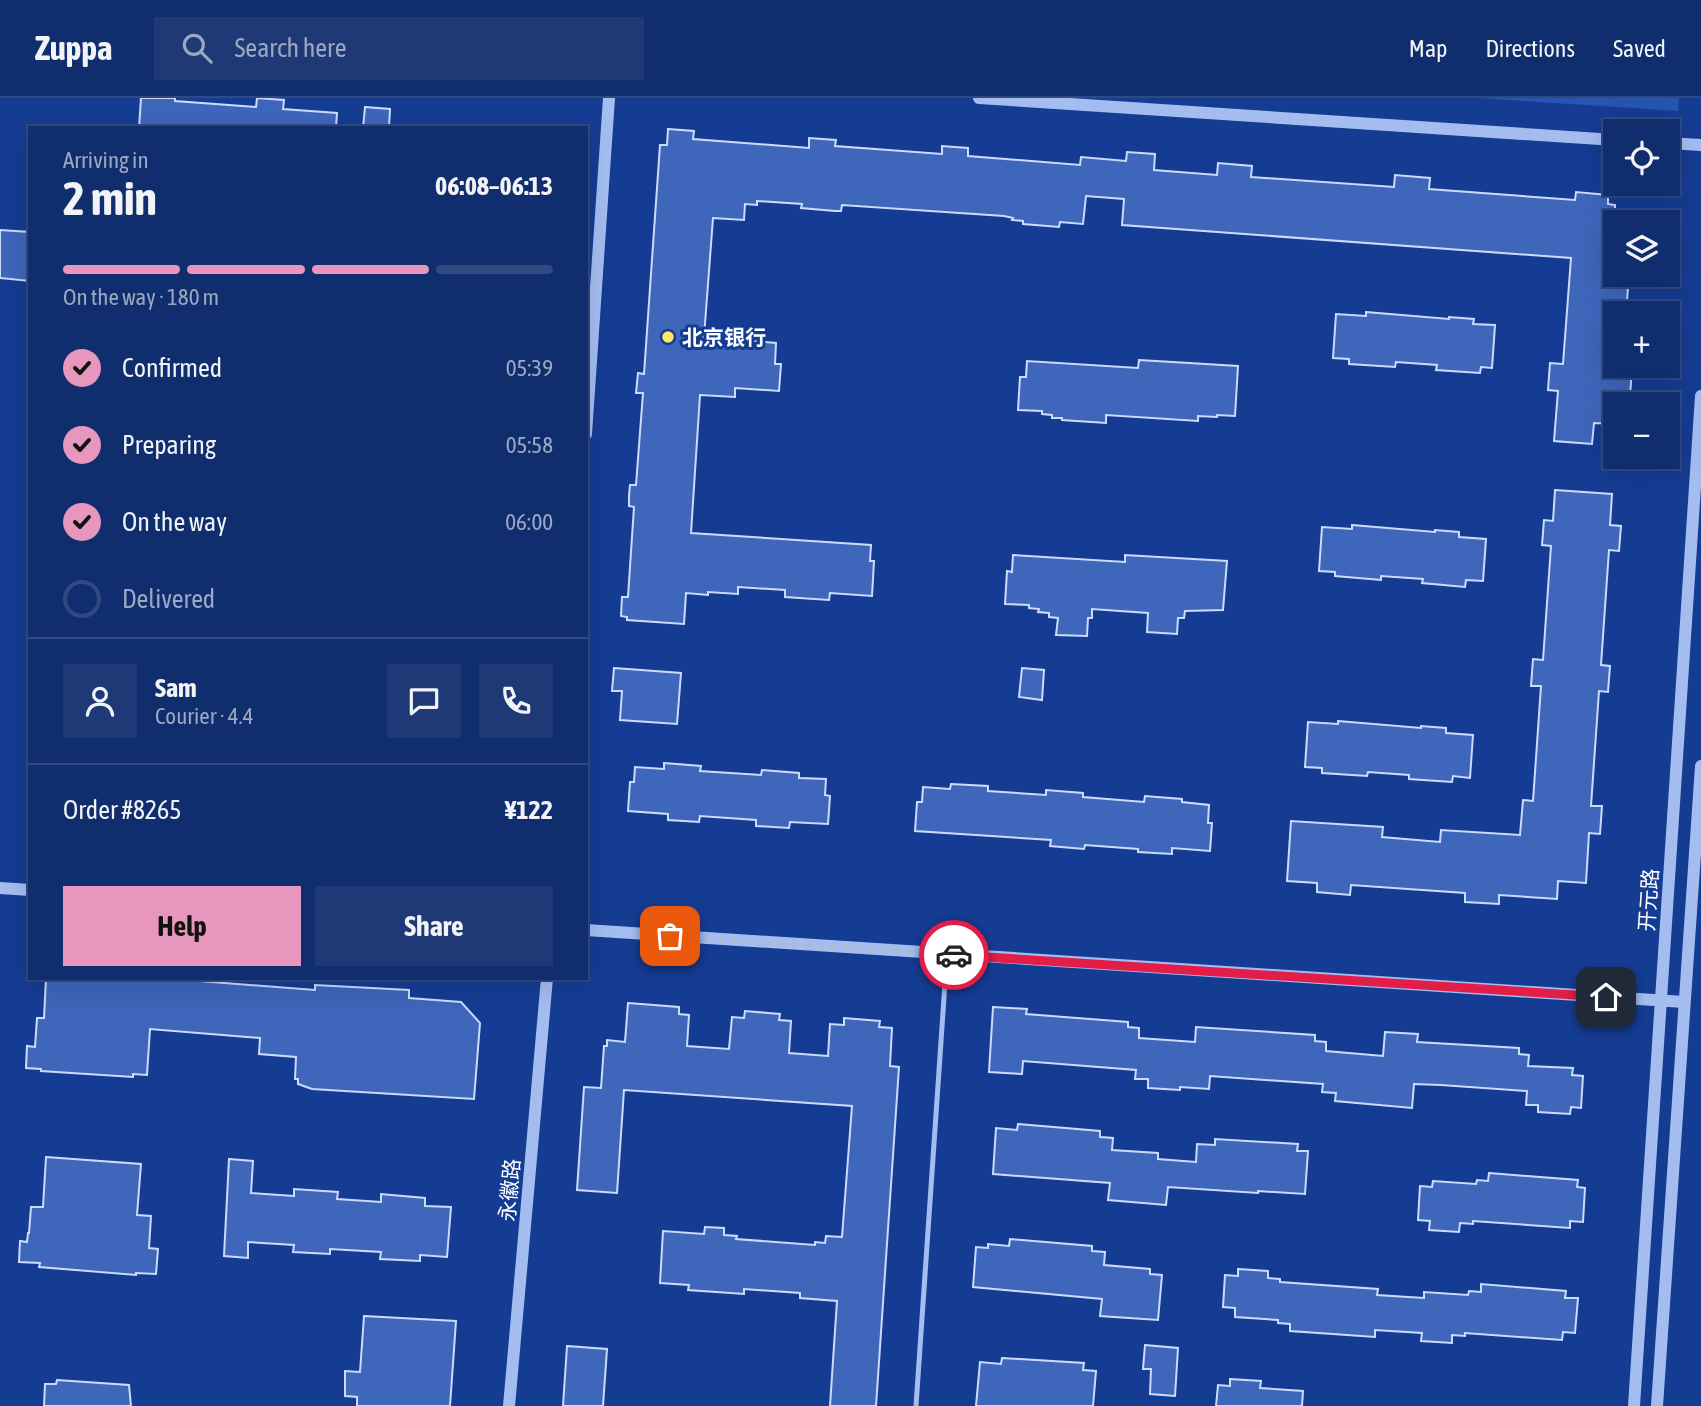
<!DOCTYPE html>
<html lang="en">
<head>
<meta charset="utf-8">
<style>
  :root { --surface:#102d6e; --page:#1e3976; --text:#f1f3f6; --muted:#9ca8c2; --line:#304981; --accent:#e797bd }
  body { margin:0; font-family:"Asap Condensed","Noto Sans SC",sans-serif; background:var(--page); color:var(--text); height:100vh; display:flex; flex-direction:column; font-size:26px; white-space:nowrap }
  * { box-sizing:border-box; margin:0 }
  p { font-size:23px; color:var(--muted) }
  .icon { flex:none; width:38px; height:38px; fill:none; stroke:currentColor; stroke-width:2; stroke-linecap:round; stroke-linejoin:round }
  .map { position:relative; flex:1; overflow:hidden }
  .sheet { position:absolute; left:28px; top:28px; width:560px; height:854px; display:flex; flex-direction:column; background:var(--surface); border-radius:0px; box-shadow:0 7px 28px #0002,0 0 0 2px var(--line) }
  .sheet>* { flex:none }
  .controls { position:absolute; left:1603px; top:21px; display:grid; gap:14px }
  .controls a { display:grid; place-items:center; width:77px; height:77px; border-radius:0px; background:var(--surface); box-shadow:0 7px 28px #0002,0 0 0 2px var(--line); font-size:35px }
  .pin { position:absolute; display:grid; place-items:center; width:60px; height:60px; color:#fff; margin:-30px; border-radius:14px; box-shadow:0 4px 10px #0006 }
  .courier { position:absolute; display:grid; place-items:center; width:70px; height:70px; margin:-35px; border:5px solid #e11d48; border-radius:50%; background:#fff; color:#222; box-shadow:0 2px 9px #0007 }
  .summary em { font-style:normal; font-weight:700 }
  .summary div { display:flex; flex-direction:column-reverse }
  .summary { display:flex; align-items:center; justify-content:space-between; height:119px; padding:0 35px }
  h1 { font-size:46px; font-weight:700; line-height:52px }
  .bar { display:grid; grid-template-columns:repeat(4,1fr); gap:10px 7px; align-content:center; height:84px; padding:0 35px }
  .bar i { height:9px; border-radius:5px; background:var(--line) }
  .bar .active { background:var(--accent) }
  .bar p { grid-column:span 4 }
  .line { display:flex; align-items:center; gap:18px; padding:0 35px; border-top:2px solid var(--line) }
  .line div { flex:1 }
  .round { display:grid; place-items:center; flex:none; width:74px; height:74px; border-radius:0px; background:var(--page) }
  ol { padding:0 35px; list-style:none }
  li { display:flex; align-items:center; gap:21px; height:77px }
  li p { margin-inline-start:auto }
  li .icon { padding:7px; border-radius:50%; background:var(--accent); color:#111; stroke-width:4 }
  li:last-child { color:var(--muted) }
  li i { width:38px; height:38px; border:4px solid var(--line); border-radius:50% }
  .action { display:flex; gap:14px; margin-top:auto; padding:14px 35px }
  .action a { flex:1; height:80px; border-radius:0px; background:var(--accent); color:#111; font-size:28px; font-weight:700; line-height:80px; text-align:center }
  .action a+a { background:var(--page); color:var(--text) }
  header { display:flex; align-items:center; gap:42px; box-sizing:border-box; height:98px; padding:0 35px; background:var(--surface); border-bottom:2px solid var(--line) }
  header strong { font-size:33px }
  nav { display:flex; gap:38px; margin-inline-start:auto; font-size:24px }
  .search { width:490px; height:63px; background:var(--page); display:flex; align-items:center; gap:18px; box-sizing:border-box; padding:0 24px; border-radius:0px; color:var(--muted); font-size:26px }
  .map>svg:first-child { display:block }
</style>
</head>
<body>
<header>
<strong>Zuppa</strong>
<div class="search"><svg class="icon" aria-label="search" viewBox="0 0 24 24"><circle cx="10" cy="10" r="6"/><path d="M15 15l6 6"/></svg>Search here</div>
<nav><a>Map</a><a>Directions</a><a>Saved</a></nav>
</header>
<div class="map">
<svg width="1701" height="1308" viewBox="0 0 1701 1308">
  <rect width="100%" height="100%" fill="#153c93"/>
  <path fill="#2855b2" d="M 1478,0 L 1679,0 L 1678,13 Z"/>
  <path fill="#3e66bb" stroke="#ccdbfc" stroke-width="2" d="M 141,0 L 175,0 L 175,3 L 256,9 L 257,0 L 284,2 L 283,11 L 337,15 L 336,30 L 139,30 Z
    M 365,9 L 390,11 L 389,30 L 363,30 Z
    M 668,31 L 694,33 L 693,41 L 809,50 L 809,40 L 836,42 L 835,48 L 942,56 L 942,48 L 968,50 L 968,58 L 1080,67 L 1081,59 L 1126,63 L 1127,54 L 1155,56 L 1154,72 L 1217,77 L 1218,65 L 1252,68 L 1251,79 L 1394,89 L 1395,77 L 1430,80 L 1429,91 L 1575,102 L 1576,94 L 1608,97 L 1608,106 L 1615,107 L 1615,177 L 1629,177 L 1626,215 L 1615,215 L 1615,268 L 1623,268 L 1622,270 L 1632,271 L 1630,298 L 1621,297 L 1620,306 L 1615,306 L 1615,326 L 1594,325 L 1592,346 L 1554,343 L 1558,293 L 1548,292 L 1550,265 L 1563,266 L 1571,160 L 1122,127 L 1124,101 L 1086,98 L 1083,126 L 1060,124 L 1059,129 L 1023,126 L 1023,123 L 1012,122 L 1013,120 L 1004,118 L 842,107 L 841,113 L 835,113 L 801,110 L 802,106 L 757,103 L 757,107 L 745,106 L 744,122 L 713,120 L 704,239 L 776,245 L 775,266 L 781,266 L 779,293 L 735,290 L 735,299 L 700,297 L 691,435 L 871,447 L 870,463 L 874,463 L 872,498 L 830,495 L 829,502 L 785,499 L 785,492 L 738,489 L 738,496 L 708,494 L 708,497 L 686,495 L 684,526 L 627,522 L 627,519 L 621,518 L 622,499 L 628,499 L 634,409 L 629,408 L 629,398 L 630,387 L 636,387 L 643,295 L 636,295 L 638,275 L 644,276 L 660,47 L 667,47 Z
    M 0,132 L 30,134 L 30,183 L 0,180 Z
    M 1366,214 L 1449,221 L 1449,219 L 1474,221 L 1473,226 L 1495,227 L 1492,270 L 1481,269 L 1480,275 L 1436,272 L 1437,267 L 1396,264 L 1395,269 L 1349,266 L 1349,261 L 1333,260 L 1336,216 L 1366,218 Z
    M 1139,262 L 1238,268 L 1235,318 L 1217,317 L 1217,319 L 1198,318 L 1198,323 L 1106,317 L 1106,325 L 1062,322 L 1062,320 L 1052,320 L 1052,317 L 1042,316 L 1042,313 L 1018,312 L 1020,279 L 1026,279 L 1027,263 L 1138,270 Z
    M 1555,392 L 1612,396 L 1610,427 L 1621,428 L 1619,453 L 1609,452 L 1601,567 L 1610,568 L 1608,594 L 1599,593 L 1591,708 L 1602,708 L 1600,736 L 1589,735 L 1586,785 L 1558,783 L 1557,801 L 1499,797 L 1499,806 L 1465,804 L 1465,795 L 1351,787 L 1350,797 L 1317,794 L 1317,785 L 1287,783 L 1291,723 L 1383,729 L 1382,739 L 1440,744 L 1441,732 L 1520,737 L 1523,702 L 1533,703 L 1541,588 L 1531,588 L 1533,561 L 1543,562 L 1551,448 L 1542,447 L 1544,422 L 1553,423 Z
    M 1352,427 L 1435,434 L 1435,432 L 1459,434 L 1459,439 L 1486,441 L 1483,483 L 1466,482 L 1465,489 L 1422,485 L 1423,481 L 1381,478 L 1381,482 L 1335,478 L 1335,474 L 1319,473 L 1322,429 L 1352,431 Z
    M 1013,457 L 1125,464 L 1125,457 L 1227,463 L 1223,512 L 1185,513 L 1184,520 L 1178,520 L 1177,536 L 1147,534 L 1148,515 L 1092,511 L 1092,520 L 1088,520 L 1087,538 L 1056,537 L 1058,520 L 1049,519 L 1049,515 L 1038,514 L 1039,511 L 1029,510 L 1029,507 L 1005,506 L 1007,473 L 1012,474 Z
    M 614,570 L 681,575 L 677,626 L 620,622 L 622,593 L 612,593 Z
    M 1022,570 L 1044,572 L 1042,602 L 1019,599 Z
    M 1338,623 L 1421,630 L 1421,628 L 1446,630 L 1446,635 L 1473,637 L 1470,680 L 1453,678 L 1452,684 L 1409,681 L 1409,677 L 1368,674 L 1367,678 L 1322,675 L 1322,670 L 1305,669 L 1308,624 L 1338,626 Z
    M 664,665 L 701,668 L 700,673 L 761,677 L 762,672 L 799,675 L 799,680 L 826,681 L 825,697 L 830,698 L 828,726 L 790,724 L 789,730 L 756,728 L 756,722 L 700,718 L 699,724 L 668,722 L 668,716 L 628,713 L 630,684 L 634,684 L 635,669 L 664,671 Z
    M 951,686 L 988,688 L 988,693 L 1046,697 L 1046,692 L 1083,695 L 1083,699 L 1144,704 L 1145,698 L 1182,701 L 1182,704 L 1209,707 L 1208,725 L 1212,725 L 1210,753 L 1172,750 L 1172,756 L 1138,754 L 1138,751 L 1085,747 L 1084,751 L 1050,748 L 1051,742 L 915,733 L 917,704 L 922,704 L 923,689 L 950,691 Z
    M 46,880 L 161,880 L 315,892 L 315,887 L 409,892 L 409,900 L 461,904 L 480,925 L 474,1001 L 312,991 L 298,986 L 298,981 L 295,981 L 296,959 L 259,956 L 260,940 L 150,931 L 147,977 L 133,976 L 133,979 L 41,973 L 41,971 L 26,970 L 27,948 L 35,949 L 37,920 L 44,920 Z
    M 628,905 L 679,909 L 679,916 L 689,917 L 687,948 L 729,951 L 732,919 L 744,920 L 745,913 L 780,916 L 779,922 L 791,923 L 789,955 L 828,958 L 830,926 L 844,927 L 844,920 L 880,923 L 879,929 L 892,930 L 890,968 L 899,969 L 876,1308 L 830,1308 L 837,1203 L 800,1200 L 800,1195 L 744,1191 L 744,1196 L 688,1192 L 689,1187 L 660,1185 L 663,1133 L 704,1136 L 705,1129 L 724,1130 L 724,1137 L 737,1138 L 736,1141 L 815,1147 L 815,1144 L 825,1145 L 826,1138 L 842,1139 L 852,1008 L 624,992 L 617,1095 L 577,1092 L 584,989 L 601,990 L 604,948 L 607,948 L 607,942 L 625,944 Z
    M 993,909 L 1027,911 L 1026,916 L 1128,924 L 1128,929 L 1139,930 L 1139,940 L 1195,944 L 1196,929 L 1315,937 L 1315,943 L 1326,944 L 1326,953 L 1383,958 L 1385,934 L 1418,936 L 1417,944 L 1519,950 L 1519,956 L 1529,957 L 1528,968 L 1573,970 L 1572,977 L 1583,978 L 1581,1010 L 1571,1009 L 1570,1016 L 1538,1014 L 1538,1007 L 1526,1007 L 1527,993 L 1441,987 L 1414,986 L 1412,1010 L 1335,1003 L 1336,995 L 1322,994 L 1323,986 L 1210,978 L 1209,991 L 1180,989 L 1180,992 L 1148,990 L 1148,981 L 1135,981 L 1136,972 L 1023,963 L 1022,976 L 989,974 Z
    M 1018,1026 L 1100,1033 L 1100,1039 L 1113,1040 L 1112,1052 L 1158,1055 L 1158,1061 L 1196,1064 L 1197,1046 L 1215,1047 L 1215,1041 L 1298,1046 L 1297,1053 L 1308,1053 L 1305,1096 L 1258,1093 L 1258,1095 L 1168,1089 L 1166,1107 L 1108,1102 L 1110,1085 L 993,1076 L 996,1030 L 1017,1032 Z
    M 46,1059 L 141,1066 L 137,1117 L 151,1118 L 149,1150 L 158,1151 L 156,1176 L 136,1175 L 136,1177 L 39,1169 L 40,1165 L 19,1164 L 20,1143 L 27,1144 L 28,1135 L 29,1135 L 31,1109 L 43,1109 Z
    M 229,1061 L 253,1063 L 251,1095 L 294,1098 L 294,1091 L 338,1094 L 337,1101 L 381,1104 L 381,1096 L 425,1100 L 425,1108 L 451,1109 L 447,1159 L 420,1157 L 420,1163 L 380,1161 L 381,1154 L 330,1151 L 330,1156 L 293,1154 L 294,1147 L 248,1144 L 248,1160 L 224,1158 Z
    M 1489,1075 L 1578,1082 L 1577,1089 L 1585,1090 L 1583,1124 L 1570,1123 L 1570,1130 L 1473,1123 L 1473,1126 L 1460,1125 L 1459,1134 L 1429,1132 L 1430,1123 L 1418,1122 L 1420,1088 L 1432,1089 L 1433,1083 L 1476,1086 L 1477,1082 L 1488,1083 Z
    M 1010,1141 L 1092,1148 L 1092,1153 L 1105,1154 L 1104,1167 L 1150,1171 L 1150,1176 L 1162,1177 L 1158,1222 L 1100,1218 L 1102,1201 L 973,1189 L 976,1149 L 988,1150 L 988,1146 L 1009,1148 Z
    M 1238,1171 L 1268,1173 L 1268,1180 L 1280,1181 L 1280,1184 L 1378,1191 L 1377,1197 L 1424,1200 L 1424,1194 L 1468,1197 L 1469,1193 L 1481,1194 L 1481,1186 L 1566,1193 L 1565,1200 L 1578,1200 L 1575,1235 L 1563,1234 L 1562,1242 L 1465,1235 L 1465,1238 L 1452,1237 L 1452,1245 L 1421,1243 L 1422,1235 L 1375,1232 L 1375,1239 L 1290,1233 L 1290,1226 L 1278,1225 L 1278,1222 L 1235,1219 L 1235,1210 L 1223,1209 L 1225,1177 L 1238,1178 Z
    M 364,1218 L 456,1223 L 450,1308 L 357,1308 L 357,1299 L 345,1298 L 345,1273 L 360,1274 Z
    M 1145,1247 L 1178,1250 L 1175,1298 L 1150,1296 L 1151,1271 L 1143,1271 Z
    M 567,1248 L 607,1251 L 603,1308 L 563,1308 Z
    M 1002,1260 L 1084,1265 L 1083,1272 L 1096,1273 L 1093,1308 L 976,1308 L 980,1264 L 1001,1266 Z
    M 1230,1281 L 1261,1283 L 1260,1290 L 1303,1293 L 1302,1308 L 1216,1308 L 1218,1287 L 1230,1288 Z
    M 57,1282 L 129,1287 L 131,1308 L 44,1308 L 45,1286 L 56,1286 Z"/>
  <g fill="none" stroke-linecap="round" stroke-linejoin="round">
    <path stroke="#a4bdf1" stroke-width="5" d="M 916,1308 L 947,856"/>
    <path stroke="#a4bdf1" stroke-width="12" d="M 979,0 L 1615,42
      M 1668,45 L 1701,47
      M 586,336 L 609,0
      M 0,790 L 30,792
      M 586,832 L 1684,904
      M 509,1308 L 547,880
      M 1634,1308 L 1701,298
      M 1657,1308 L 1701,668"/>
  </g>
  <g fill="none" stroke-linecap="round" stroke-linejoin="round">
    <path stroke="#adbbd9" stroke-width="7" stroke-dasharray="0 12.6" d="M 670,838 L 954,857"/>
    <path stroke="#e11d48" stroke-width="9" d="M 954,857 L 1606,899"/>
  </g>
  <circle fill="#ffe664" stroke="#153c93" stroke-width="2.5" cx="668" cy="239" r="7"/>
  <g text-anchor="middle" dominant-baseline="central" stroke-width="6" stroke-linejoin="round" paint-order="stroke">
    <g font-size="21" font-weight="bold" fill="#fff" stroke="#153c93" text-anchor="start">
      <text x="682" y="239">北京银行</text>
    </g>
    <g font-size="21" fill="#fff" stroke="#153c93">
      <text transform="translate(1648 802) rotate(-86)">开元路</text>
      <text transform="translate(509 1092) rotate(-85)">永徽路</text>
    </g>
  </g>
</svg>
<div class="controls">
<a><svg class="icon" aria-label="locate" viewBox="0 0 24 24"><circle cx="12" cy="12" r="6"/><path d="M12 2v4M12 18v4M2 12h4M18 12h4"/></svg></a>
<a><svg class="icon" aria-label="layers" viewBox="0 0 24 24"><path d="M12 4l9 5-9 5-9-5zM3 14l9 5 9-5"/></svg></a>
<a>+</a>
<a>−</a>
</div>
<div class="pin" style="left:670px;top:838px;background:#ea580c"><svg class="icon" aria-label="bag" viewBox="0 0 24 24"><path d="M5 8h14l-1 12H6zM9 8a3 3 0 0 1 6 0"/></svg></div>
<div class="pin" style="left:1606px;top:899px;background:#1f2937"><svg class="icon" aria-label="home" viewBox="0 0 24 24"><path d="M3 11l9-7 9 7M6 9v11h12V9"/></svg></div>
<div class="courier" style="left:954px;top:857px"><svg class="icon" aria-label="car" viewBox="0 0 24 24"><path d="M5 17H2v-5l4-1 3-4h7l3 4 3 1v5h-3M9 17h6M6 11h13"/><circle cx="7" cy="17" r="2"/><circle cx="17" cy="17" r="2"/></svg></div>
<section class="sheet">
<div class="summary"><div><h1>2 min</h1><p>Arriving in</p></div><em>06:08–06:13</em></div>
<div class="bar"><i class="active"></i><i class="active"></i><i class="active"></i><i></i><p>On the way · 180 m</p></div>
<ol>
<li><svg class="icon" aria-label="check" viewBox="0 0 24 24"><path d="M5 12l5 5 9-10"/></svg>Confirmed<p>05:39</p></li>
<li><svg class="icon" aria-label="check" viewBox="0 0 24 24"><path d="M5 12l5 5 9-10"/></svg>Preparing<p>05:58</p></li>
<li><svg class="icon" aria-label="check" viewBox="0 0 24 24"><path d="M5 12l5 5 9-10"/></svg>On the way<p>06:00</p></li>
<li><i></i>Delivered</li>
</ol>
<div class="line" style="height:126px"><a class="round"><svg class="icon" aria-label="person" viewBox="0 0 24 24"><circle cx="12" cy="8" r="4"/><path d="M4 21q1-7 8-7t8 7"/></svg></a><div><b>Sam</b><p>Courier · 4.4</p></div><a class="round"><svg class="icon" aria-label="chat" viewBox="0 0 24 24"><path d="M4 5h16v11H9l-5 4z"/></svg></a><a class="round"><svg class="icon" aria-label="phone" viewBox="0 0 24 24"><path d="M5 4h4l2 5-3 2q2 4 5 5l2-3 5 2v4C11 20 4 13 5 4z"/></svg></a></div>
<div class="line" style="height:91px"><div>Order #8265</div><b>¥122</b></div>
<div class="action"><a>Help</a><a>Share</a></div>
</section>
</div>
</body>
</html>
